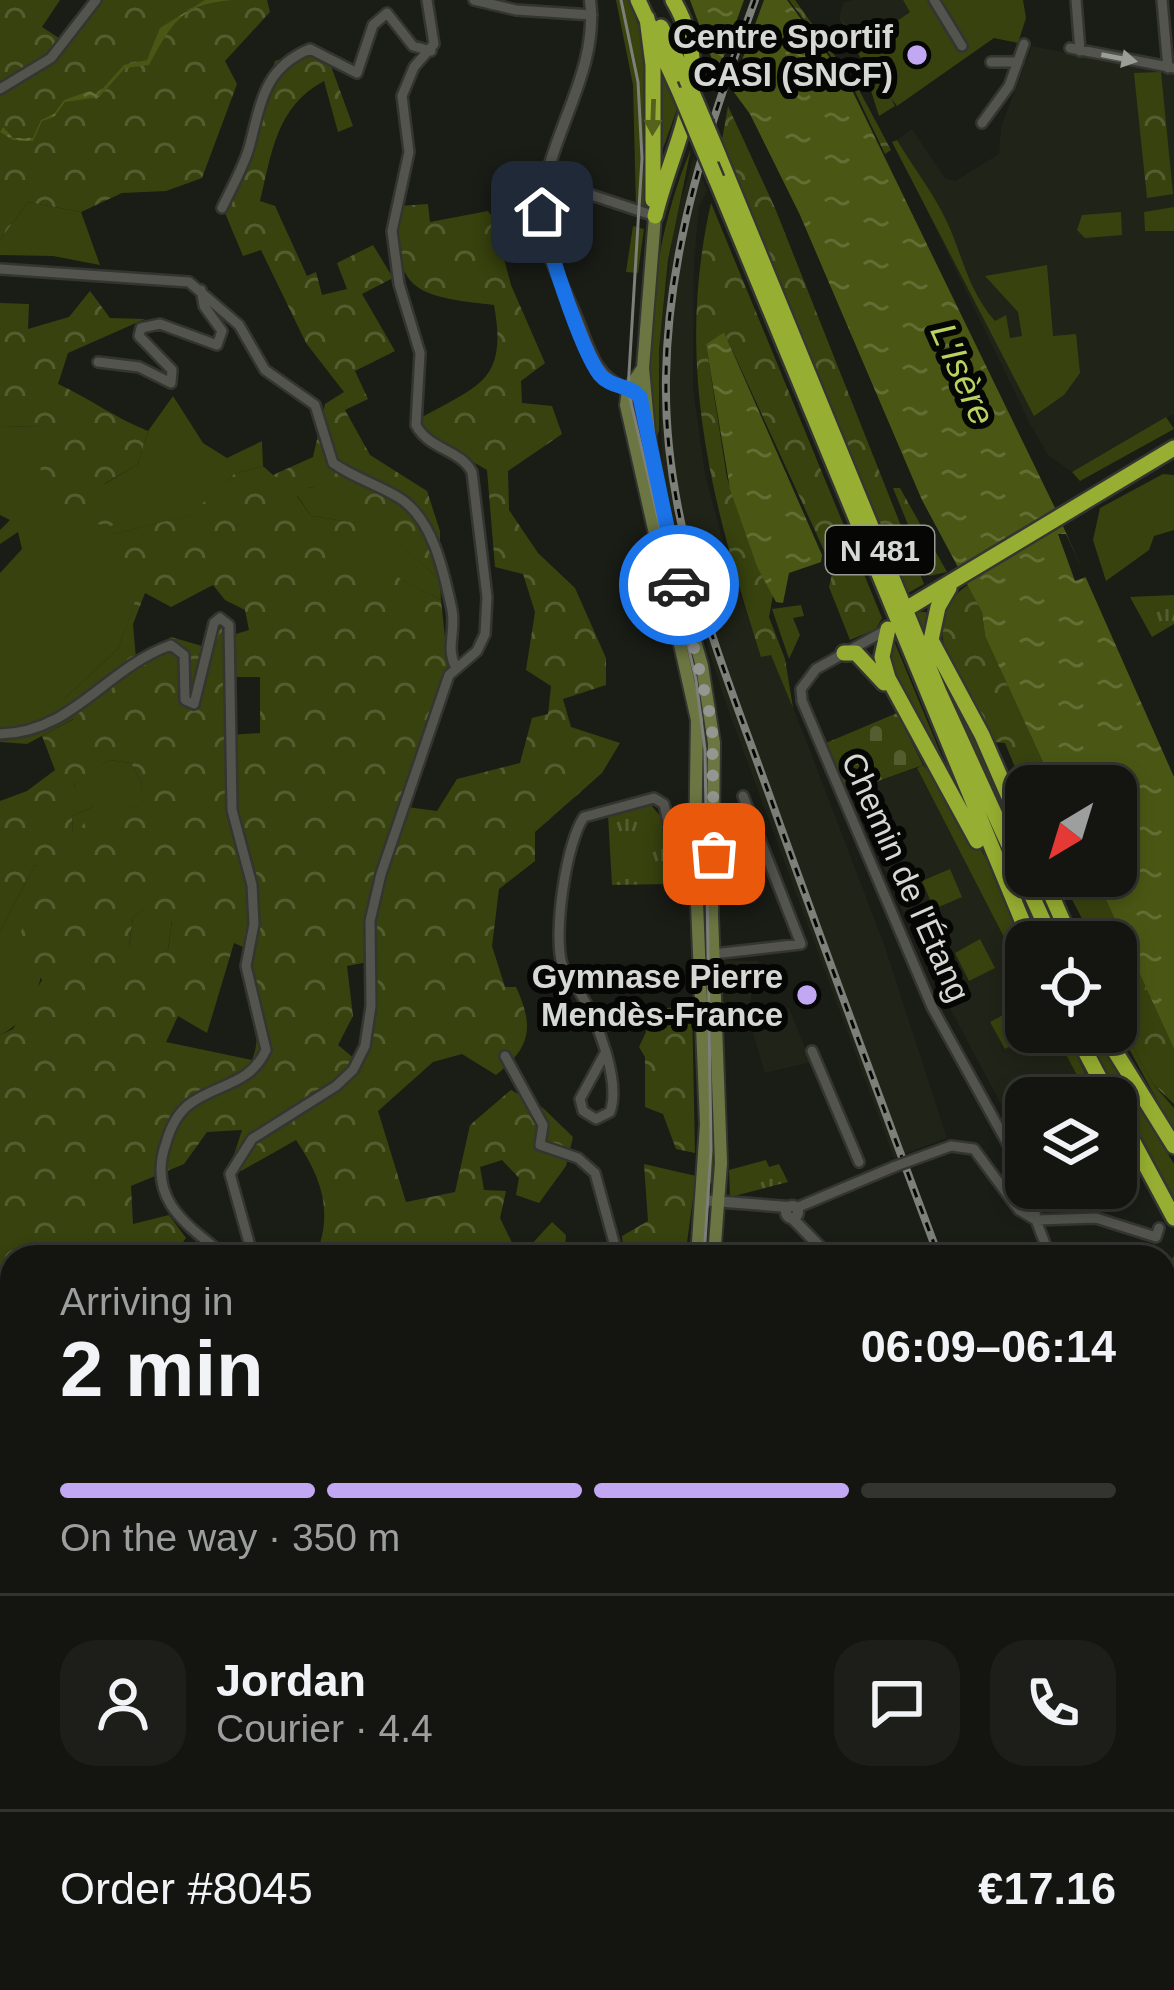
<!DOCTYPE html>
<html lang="en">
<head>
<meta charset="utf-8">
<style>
  :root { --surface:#141510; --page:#1d1e19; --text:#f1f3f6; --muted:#9d9f9f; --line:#333430; --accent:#c2a7f2 }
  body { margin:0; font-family:Arial,sans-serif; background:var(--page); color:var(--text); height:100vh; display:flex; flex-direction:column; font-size:45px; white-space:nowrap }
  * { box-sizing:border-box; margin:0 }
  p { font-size:39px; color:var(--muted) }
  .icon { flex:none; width:66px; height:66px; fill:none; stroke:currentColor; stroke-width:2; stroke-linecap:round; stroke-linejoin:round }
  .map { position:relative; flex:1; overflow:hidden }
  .side { position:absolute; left:0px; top:1245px; width:1176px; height:747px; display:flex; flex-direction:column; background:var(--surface); border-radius:36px 36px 0 0; box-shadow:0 6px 18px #0003,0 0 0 3px var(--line) }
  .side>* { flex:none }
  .needle { width:78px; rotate:218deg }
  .buttons { position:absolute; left:1005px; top:765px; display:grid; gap:24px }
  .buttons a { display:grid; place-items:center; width:132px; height:132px; border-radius:24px; background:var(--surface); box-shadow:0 6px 18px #0003,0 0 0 3px var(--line); font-size:60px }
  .pin { position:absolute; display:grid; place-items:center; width:102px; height:102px; color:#fff; margin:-51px; border-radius:24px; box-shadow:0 6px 18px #0006 }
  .courier { position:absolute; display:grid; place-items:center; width:120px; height:120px; margin:-60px; border:9px solid #1a73e8; border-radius:50%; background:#fff; color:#222; box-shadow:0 3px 15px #0007 }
  .headline em { font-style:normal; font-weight:700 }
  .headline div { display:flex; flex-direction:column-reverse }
  .headline { display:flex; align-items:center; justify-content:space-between; height:204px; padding:0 60px }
  h1 { font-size:78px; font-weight:700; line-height:90px }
  .bar { display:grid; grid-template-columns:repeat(4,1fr); gap:18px 12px; align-content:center; height:144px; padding:0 60px }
  .bar i { height:15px; border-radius:9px; background:var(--line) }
  .bar .current { background:var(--accent) }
  .bar p { grid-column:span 4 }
  .line { display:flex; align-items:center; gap:30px; padding:0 60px; border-top:3px solid var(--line) }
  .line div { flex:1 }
  .round { display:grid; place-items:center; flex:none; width:126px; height:126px; border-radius:36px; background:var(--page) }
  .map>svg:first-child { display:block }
</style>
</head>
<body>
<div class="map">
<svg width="1174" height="1990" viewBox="0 0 1174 1990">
  <defs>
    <pattern id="forest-crowns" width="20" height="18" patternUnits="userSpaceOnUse" patternTransform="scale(3)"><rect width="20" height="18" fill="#38420e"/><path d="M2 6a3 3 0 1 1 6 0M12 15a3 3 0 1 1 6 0" fill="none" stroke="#545d30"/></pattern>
    <pattern id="cemetery-stones" width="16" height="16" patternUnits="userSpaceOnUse" patternTransform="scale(3)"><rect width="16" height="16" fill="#38420e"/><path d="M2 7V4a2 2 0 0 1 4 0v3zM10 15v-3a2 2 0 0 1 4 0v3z" fill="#545d30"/></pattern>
    <pattern id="park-tufts" width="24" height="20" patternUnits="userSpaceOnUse" patternTransform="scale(3)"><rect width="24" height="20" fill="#38420e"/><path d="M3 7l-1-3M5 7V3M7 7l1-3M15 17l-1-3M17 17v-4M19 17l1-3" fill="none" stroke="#545d30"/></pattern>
    <pattern id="garden-dots" width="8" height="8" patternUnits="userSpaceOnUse" patternTransform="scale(3)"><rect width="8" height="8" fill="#38420e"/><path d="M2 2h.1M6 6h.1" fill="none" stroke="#545d30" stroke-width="1.8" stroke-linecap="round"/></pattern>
    <pattern id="water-ripples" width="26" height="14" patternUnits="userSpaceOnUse" patternTransform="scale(3)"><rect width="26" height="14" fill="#4a5714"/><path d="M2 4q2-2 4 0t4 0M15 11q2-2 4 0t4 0" fill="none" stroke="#636e35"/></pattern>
  </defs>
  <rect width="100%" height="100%" fill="#1a1c16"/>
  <path fill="#202317" d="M 852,0 L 903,0 L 911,11 L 859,47 L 839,16 L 844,2 Z
    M 1032,46 L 1174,74 L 1174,414 L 1072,472 L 1048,455 L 1030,424 L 894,142 L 912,129 L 945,178 L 955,181 L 999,154 L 1001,127 Z
    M 694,156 L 707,191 L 699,207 L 694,261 L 693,388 L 705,473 L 726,554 L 762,657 L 771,654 L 806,740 L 884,944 L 947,1138 L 894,1158 L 726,704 L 674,541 L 662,475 L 659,344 L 674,225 Z
    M 917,768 L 1026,980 L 1026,1032 L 1054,1032 L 1089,1098 L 1026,1098 L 1026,1152 L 923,957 L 856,804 L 856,789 Z
    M 717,960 L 759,961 L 745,1024 L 789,1008 L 811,1062 L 765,1073 L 751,1027 L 721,1029 Z
    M 1174,1341 L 1174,1501 L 1164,1483 L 1164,1343 Z"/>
  <path fill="#38420e" d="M 616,0 L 629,0 L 646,47 L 649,210 L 636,208 L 633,85 Z
    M 903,0 L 1023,0 L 1026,18 L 1018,43 L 994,38 L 897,106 L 891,98 L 895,106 L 879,116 L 861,59 L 839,16 L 859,47 L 910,12 Z
    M 657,62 L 677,109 L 659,160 Z
    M 897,140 C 911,164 929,187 942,212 C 962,249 965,287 995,321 L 1006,315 L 1010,338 L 1022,336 L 1018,312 L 985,276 L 1047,265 L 1053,336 L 1076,334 L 1080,373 L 1064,395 L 1034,416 L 892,142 Z
    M 691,149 L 668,260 L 659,349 L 659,431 L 654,444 C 643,345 652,241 691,149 Z
    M 28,202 L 81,212 L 100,265 L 53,256 L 0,255 L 0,240 Z
    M 1174,207 L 1174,231 L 1145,231 L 1144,212 Z
    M 1121,212 L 1122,235 L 1085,238 L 1077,230 L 1082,215 Z
    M 633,226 L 644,229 L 638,273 L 626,272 Z
    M 173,396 L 203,443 L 227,458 L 262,441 L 263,466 L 234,474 L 191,515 L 114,534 L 145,575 L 118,649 L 65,698 L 75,718 L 27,744 L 0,742 L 0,573 L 22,549 L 18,532 L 0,544 L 0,530 L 10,520 L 0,515 L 0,427 L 40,426 L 103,485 L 138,464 L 148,431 Z
    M 1166,417 L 1174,429 L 1080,481 L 1072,472 Z
    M 650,470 L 700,667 L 710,759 L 701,758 L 644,478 Z
    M 1163,474 L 1174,475 L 1174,530 L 1154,536 L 1149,550 L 1106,581 L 1093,540 L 1100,508 Z
    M 306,487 L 340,490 L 440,580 L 441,600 L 359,557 L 357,523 L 311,516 L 297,495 Z
    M 801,605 L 804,616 L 793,618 L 800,635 L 789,659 L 772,609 Z
    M 914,612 L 926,612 L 927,636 L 1026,847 L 1026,871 Z
    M 892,636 L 959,798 L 887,660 Z
    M 110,760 L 131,763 L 142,783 L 140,806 L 94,814 L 73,837 L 72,816 L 93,807 L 74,790 L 75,779 Z
    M 923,765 C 963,808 1026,918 1026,980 L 917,768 Z
    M 35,865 L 47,870 C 45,922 56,1008 0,1035 L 0,931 Z
    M 696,869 L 711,870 L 717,1184 L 706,1183 Z
    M 950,869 L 962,897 L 934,909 L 922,881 Z
    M 151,904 L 172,920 L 168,950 L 144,960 L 129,947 L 133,917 Z
    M 980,939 L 995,968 L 969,981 L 955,953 Z
    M 1116,1003 L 1122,1027 L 1153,1084 L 1174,1108 L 1174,1131 L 1116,1025 Z
    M 1016,1008 L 1031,1034 L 1005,1049 L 990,1022 Z
    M 1054,1032 L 1065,1032 L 1097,1098 L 1089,1098 Z
    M 1084,1032 L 1095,1032 L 1174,1164 L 1174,1197 Z
    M 12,1759 L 12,1980 L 326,1980 L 323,1990 L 0,1990 L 0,1765 Z"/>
  <path fill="url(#forest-crowns)" fill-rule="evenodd" d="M 0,0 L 60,0 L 42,27 L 68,44 L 102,0 L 267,0 L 270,12 L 225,61 L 237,84 L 202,178 L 166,191 L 122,193 L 81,212 L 28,202 L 0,240 Z
    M 789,0 L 795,0 L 859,90 L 891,150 L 885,154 L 851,83 Z
    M 310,49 L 328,58 L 353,126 L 338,132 L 324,81 C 276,107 272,152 260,201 L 275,206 L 307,276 L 316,272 L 322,295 L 347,289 L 337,263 L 373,245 L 393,278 L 362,294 L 395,351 L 355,371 L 368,399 L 345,410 L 370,455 L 427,491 L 440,531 L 440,580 L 340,491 L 307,487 L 297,496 L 311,516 L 358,523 L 360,557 L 441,600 L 448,666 L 416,761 L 407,807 L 437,811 L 457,779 L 520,763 L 532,718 L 548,714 L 551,686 L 526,670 L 535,612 L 523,574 L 495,567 L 487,470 L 440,443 L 417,420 C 479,385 508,382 494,305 C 414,296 392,291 399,206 L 428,204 L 430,222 L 488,211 L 493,218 L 511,285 L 545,363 L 521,381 L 522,403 L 552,406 L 562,434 L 508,471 L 509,510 L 538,553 L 575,588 L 606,658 L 606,685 L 563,699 L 571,727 L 620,743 L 602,773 L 535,832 L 535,861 L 499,889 L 492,946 L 505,987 L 516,987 C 535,1028 530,1048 496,1075 L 462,1054 L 433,1062 L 378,1111 L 406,1202 L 455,1192 L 470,1125 L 511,1090 L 543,1108 L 573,1137 L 566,1166 L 539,1203 L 516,1195 L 519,1178 L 502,1160 L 480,1167 L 484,1190 L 506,1191 L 500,1218 L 516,1251 L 530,1246 L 552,1222 L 566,1235 L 564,1257 L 315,1257 C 334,1213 322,1178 296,1140 L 241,1171 L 232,1161 L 242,1130 L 207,1132 L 184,1164 L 131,1186 L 133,1224 L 169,1215 L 186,1238 L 172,1257 L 12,1257 L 12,1521 L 10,1513 L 0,1516 L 0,1035 L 13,1029 L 42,980 L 17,941 L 47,871 L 35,865 L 0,931 L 0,801 L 27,791 L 55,770 L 42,736 L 74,719 L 65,698 L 118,649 L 144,576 L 111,554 L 114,534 L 190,515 L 234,474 L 263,466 L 273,475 L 313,457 L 325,404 L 344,392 L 306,343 L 261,250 L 243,256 L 225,213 L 275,61 ZM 213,585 L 225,600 L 245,610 L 249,630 L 229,636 L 225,620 L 214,623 L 209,648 L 171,637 L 136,659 L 133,624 L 145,593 L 171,607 ZM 226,677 L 260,677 L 260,733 L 229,735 ZM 110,760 L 131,763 L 142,783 L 139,806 L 94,813 L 73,835 L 72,816 L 93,807 L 89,793 L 74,790 L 75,780 ZM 150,905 L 172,921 L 168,950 L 144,959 L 129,946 L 133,917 ZM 234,943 L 243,947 C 238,989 268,1021 252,1060 L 166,1042 L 178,1016 L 207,1033 ZM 368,962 L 371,1026 L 356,1060 L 338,1045 L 353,1016 L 347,966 Z
    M 1161,72 L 1173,194 L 1147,198 L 1134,73 Z
    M 728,106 L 775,208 L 924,584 L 908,593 L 722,140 Z
    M 711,203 L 882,618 L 876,629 L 850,640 L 829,587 L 833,570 L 724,332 L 706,344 L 727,478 L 757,567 L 773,595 L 769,617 L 785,659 L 793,708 L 771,655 L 761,657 C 712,502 674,367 711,203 Z
    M 90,291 L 110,318 L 145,319 L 68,353 L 58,384 C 89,398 115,418 148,431 L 138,464 L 104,484 L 115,488 L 122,504 L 119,522 L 107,528 C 38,494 41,502 39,426 L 0,427 L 0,303 L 29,304 L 28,329 L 69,317 Z
    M 893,488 L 900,488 L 947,572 L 929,576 Z
    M 968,585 L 982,612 L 985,636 L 1054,786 L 1026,786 L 1026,794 L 1005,743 L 995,742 C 970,698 907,625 968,585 Z
    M 1060,876 L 1095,876 L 1174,1049 L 1174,1104 L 1153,1084 L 1122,1027 L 1127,1007 L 1116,985 L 1116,942 L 1094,942 Z
    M 692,1005 L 695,1153 L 676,1149 L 663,1114 L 645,1107 L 645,1057 L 639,1047 L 646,1032 L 643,1011 Z
    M 644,1164 L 696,1176 L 685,1257 L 624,1257 L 622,1236 L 648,1221 Z
    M 388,1980 L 728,1980 L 731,1990 L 381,1990 Z"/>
  <path fill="url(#cemetery-stones)" d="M 897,713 L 923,765 L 856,789 L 842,783 L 826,743 Z"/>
  <path fill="url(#park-tufts)" d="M 1174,595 L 1174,624 L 1152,637 L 1130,597 Z
    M 650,804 L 661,817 L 669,884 L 612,885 L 608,815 Z
    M 766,1160 L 769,1167 L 779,1164 L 788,1182 L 730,1197 L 729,1170 Z"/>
  <path fill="url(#garden-dots)" d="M 1174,1256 L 1174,1341 L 1164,1343 L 1164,1269 Z"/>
  <path fill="url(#water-ripples)" d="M 205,0 L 232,0 C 180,4 172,24 149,65 L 125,68 L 99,97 L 65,102 L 54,117 L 42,121 L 33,141 L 13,140 L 0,132 L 3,127 L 13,138 L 33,138 L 41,120 L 54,114 L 64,100 L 90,91 L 97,95 L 124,65 L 147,60 L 160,28 Z
    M 690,0 L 787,0 L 849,84 L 1055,508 L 1174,777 L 1174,1049 L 1095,876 L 1116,876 L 1116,786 L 1054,786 L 985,636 L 982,612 L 922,500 L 800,215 L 750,114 L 714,65 Z
    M 724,332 L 822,555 L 821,562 L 789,573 L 783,603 L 776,602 L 757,567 L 730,489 L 706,344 Z"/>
  <path fill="#1a1c16" d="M 744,0 L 764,0 L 729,96 L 716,78 Z
    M 1058,534 L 1066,534 L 1086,577 L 1075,581 Z"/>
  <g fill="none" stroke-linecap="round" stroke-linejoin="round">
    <g stroke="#343531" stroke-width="14">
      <path id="minor" d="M 474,0 L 516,10 L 592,15
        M 934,0 L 962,46
        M 1076,0 L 1080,51
        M 1162,0 L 1168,68
        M 1070,48 L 1174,68
        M 991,62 L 1018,62
        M 0,89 L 51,58 L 96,0
        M 982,123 L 1009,86 L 1024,44
        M 549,181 L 655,216
        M 222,208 C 231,189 243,168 249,148 C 261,104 263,68 310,49 L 357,73 L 373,25 L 387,13 L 413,46 L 431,51
        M 0,269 L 189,282 L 239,325 L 265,370 L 315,405 L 333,463 C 354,478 379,485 401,499 C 434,521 444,574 452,610 C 456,631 446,647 455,666
        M 98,362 L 139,367 L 171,383 L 172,370 L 139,336 L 141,328 L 160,324 L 217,345 L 222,331 L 204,306 L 201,290
        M 888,629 L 816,669 L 801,689 L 802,701 L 932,1007 L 1026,1177
        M 0,734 C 72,733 106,668 171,645 L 184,655 L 185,700 L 194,704 L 214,623 L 220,618 L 229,625 L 232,810 L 252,885 L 254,924 L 246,966 L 266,1050 C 250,1085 219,1083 191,1103 C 178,1112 170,1129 166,1143 C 146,1200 188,1226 227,1257
        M 713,954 L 801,944 L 743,796
        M 812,1051 L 859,1162
        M 604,1055 L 580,1099 L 583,1111 L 596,1119 L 610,1112 C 621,1082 598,1023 582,996 C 576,985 566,975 562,964 C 553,934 566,842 584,817 L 654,798 L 664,804 L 674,849 L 765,854
        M 505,1056 L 543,1125 L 540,1145 L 578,1158 L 595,1173 L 618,1257
        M 951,1146 L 974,1149 L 1019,1210 L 1036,1220
        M 1032,1188 L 1036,1220 L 1050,1257
        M 796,1208 L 896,1166
        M 1036,1220 L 1096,1218 L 1156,1237 L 1159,1228
        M 253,1257 L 230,1174 L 252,1139 L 336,1086 L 353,1070 L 365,1046 L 371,1006 L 370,921 L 381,874 L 449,675 L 477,651 L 485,634 L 487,597 L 472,472 C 460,449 429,450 416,425 L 420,353 L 399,284 L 392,231 L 409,152 L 402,96 L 414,67 L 434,44 L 427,0
        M 1164,1459 L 1174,1481
        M 780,1980 L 782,1990"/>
    </g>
    <g stroke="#343531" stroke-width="15">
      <path id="tertiary" d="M 590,0 C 600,76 542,142 542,214 C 542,251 564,286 577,319 C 590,351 594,376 628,390
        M 701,1200 L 788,1207
        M786 1212a6 6 0 1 1 12 0a6 6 0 1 1-12 0Z
        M 792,1218 L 830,1257
        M 985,1980 L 991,1990"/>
    </g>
    <g stroke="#343531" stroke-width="16">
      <path id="secondary" d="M 655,216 L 643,368 L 650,444 L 673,564 L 702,666 L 714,743 L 712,915 L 721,1163 L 714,1257
        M 643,368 L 628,390 L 626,405 L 697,720 L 695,854 L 706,1124 L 697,1257
        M 804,1990 L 806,1980
        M 819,1990 L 820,1980"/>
    </g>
    <g stroke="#343531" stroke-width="20">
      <path id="trunk" d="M 638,0 L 681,95
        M 647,18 L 653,65 L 653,200
        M 661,27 L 686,78
        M 718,154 L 939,692 L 1053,942
        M 716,179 L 1031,942
        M 655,216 C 673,141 718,74 673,0
        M 949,588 L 938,607 L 931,640 L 982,735 L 1026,836
        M 911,606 L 1174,448
        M 888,629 L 882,657 L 888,678 L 977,841
        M 844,653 L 856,653 L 884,683
        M 1043,876 L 1072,942
        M 1075,1032 L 1110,1098
        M 1103,1032 L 1174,1146
        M 1116,1110 L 1174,1218
        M 1036,1197 L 1061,1188"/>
    </g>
    <use href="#minor" stroke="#52544d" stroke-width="9"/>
    <use href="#tertiary" stroke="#52544d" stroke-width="10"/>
    <use href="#secondary" stroke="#6c7642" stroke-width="12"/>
    <use href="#trunk" stroke="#96ae31" stroke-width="15"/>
    <path stroke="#7d7f79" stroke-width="3" d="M 621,0 L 638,82 L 642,158 L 628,390 L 696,680 L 705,750 L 711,1150 L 704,1257
      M 811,1990 L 812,1980"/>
    <g stroke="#7d7f79" stroke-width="8">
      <path id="rail" d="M 755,0 C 710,123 668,244 666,377 C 663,526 721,660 770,797 C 825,951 882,1104 939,1257
        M 1164,1863 L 1174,1890"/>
    </g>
    <use href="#rail" stroke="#060605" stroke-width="3" stroke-dasharray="9" stroke-linecap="butt"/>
    <g stroke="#343531" stroke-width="14" stroke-linecap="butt">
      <path id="minor-bridge" d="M 896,1166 L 951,1146"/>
    </g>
    <g stroke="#343531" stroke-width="20" stroke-linecap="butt">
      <path id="trunk-bridge" d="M 686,78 L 718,154
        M 681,95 L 716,179"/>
    </g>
    <use href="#minor-bridge" stroke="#52544d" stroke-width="9"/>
    <use href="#trunk-bridge" stroke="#96ae31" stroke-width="15"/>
  </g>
  <defs><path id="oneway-solid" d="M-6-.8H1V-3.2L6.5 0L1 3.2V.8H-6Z" transform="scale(3)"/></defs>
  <use fill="#9b9d97" href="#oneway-solid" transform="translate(1119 58) rotate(11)"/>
  <use fill="#55621d" href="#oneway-solid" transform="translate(653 117) rotate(92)"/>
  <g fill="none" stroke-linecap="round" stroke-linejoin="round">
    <path stroke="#949691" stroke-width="12" stroke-dasharray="0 21.6" d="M 679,585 L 712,723 L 714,854"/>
    <path stroke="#1a73e8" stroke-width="15" d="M 542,212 C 546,244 581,350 600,375 C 611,388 631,385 640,397 L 679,585"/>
  </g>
  <g fill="#c2a7f2" stroke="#060605" stroke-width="4.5">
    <circle cx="917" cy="55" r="12"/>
    <circle cx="807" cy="995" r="12"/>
  </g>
  <g text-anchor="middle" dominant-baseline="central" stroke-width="12" stroke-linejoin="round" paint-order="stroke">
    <rect fill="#060605" stroke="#989995" stroke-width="3" x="826" y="526" width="108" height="48" rx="9"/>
    <g font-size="30" font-weight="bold" fill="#d6d8d3">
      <text x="880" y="550">N 481</text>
    </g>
    <g font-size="33" font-weight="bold" fill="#d6d8d3" stroke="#060605" text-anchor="end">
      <text x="893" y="36">Centre Sportif<tspan x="893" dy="38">CASI (SNCF)</tspan></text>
      <text x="783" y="976">Gymnase Pierre<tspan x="783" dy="38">Mendès-France</tspan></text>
    </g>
    <g font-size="33" fill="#d6d8d3" stroke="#060605">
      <text transform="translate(906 877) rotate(66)">Chemin de l'Étang</text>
    </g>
    <g font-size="36" font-style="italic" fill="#b9d361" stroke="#060605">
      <text transform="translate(963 374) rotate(66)">L'Isère</text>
    </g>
  </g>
</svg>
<div class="buttons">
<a><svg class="needle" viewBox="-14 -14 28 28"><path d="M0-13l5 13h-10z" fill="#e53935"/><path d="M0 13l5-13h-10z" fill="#9d9f9f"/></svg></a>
<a><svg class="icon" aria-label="locate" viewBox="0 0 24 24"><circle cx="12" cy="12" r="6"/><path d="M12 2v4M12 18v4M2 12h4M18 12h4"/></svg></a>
<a><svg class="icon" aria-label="layers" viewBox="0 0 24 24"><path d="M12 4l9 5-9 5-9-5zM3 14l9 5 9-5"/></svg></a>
</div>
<div class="pin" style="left:714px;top:854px;background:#ea580c"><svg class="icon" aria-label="bag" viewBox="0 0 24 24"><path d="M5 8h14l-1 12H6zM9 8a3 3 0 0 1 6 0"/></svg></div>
<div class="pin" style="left:542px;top:212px;background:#1f2937"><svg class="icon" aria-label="home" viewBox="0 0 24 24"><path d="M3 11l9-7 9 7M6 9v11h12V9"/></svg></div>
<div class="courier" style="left:679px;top:585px"><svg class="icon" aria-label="car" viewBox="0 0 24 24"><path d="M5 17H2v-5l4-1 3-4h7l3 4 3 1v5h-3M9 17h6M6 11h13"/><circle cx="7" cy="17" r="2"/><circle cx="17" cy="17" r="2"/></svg></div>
<section class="side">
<div class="headline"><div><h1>2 min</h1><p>Arriving in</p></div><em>06:09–06:14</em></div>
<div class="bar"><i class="current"></i><i class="current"></i><i class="current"></i><i></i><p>On the way · 350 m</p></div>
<div class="line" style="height:216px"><a class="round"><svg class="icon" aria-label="person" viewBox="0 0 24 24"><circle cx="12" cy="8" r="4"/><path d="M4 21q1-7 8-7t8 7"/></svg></a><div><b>Jordan</b><p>Courier · 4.4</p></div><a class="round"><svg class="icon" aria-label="chat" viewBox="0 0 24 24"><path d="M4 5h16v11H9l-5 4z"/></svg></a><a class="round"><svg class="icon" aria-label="phone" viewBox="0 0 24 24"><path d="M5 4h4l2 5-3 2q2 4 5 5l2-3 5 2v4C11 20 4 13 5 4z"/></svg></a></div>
<div class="line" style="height:156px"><div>Order #8045</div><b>€17.16</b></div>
</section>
</div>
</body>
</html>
